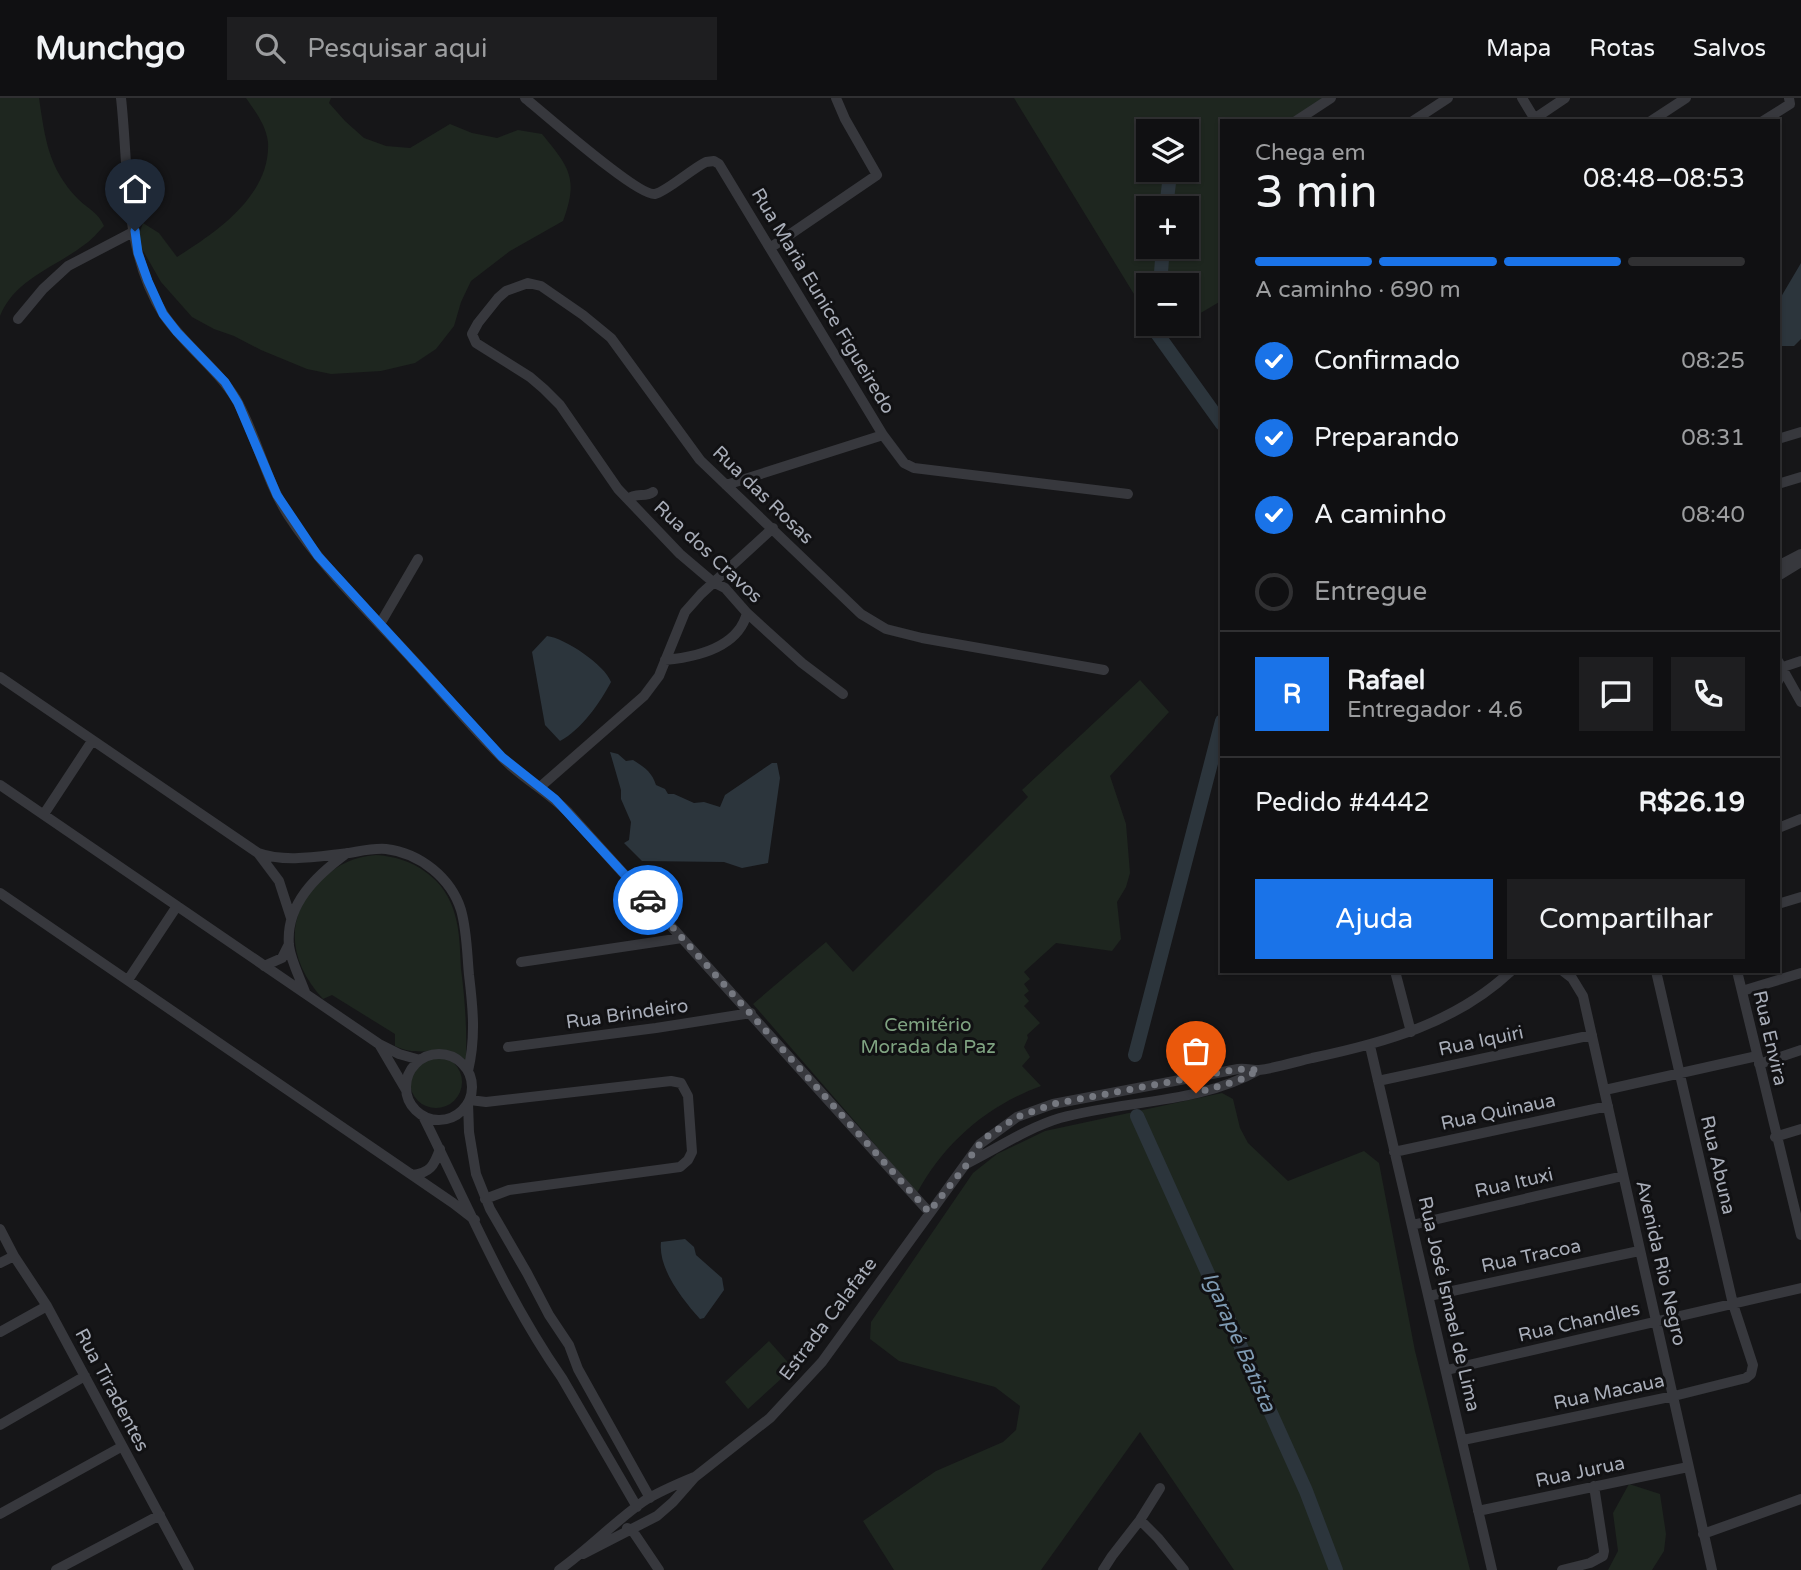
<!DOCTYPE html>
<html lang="pt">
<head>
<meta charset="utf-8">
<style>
  :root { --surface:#101012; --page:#1e1e20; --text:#f1f3f6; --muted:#9c9d9f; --line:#303032; --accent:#1a73e8 }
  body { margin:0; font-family:"Varela Round",sans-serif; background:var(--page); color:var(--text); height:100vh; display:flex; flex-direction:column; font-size:26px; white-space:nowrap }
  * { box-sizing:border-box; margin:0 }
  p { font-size:23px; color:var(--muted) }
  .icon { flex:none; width:38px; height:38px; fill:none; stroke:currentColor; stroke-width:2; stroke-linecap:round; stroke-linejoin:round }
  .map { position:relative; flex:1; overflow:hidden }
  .side { position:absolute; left:1220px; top:21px; width:560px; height:854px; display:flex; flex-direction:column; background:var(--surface); border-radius:0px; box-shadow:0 2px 5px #0004,0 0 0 2px var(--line) }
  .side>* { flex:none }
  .buttons { position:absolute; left:1136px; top:21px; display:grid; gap:14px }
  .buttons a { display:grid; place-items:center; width:63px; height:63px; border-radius:0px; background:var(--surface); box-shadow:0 2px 5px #0004,0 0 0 2px var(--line); font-size:35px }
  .pin { position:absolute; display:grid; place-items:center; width:60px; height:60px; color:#fff; margin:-72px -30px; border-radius:50% 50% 50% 0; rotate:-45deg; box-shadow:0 0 7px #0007 }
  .pin .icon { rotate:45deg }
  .courier { position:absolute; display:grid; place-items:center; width:70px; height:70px; margin:-35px; border:5px solid #1a73e8; border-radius:50%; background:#fff; color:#222; box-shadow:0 2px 9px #0007 }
  .summary em { font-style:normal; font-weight:600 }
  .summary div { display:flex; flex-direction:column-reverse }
  .summary { display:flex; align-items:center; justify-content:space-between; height:119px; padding:0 35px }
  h1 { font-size:46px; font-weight:600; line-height:52px }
  .bar { display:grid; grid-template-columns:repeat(4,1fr); gap:10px 7px; align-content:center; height:84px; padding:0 35px }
  .bar i { height:9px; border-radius:5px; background:var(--line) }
  .bar .on { background:var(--accent) }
  .bar p { grid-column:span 4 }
  .line { display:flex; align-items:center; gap:18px; padding:0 35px; border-top:2px solid var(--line) }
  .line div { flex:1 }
  .round { display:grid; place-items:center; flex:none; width:74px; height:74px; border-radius:0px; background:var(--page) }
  ol { padding:0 35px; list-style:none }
  li { display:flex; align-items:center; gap:21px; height:77px }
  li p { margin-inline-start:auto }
  li .icon { padding:7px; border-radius:50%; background:var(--accent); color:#fff; stroke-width:4 }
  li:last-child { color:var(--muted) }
  li i { width:38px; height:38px; border:4px solid var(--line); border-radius:50% }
  .button { display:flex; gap:14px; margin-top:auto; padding:14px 35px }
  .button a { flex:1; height:80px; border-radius:0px; background:var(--accent); color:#fff; font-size:28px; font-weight:600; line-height:80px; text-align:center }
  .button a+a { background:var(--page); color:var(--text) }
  header { display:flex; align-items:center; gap:42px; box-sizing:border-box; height:98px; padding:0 35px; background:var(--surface); border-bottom:2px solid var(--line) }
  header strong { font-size:33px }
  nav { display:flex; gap:38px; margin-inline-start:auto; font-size:24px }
  .search { width:490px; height:63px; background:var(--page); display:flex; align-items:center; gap:18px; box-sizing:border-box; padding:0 24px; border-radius:0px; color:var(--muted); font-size:26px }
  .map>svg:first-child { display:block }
</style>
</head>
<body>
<header>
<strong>Munchgo</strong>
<div class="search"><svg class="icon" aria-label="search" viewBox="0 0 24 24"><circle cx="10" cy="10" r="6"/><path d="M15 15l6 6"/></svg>Pesquisar aqui</div>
<nav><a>Mapa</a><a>Rotas</a><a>Salvos</a></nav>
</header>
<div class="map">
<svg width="1801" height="1472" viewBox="0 0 1801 1472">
  <rect width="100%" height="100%" fill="#161618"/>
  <path fill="#1e261f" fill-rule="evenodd" d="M 0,0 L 39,0 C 45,40 48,70 78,101 C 88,111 98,114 104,128 C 98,134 92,142 84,147 C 54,170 15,181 0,218 Z
    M 246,0 L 331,0 L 329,5 L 345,23 L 364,40 L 386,48 L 410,50 L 450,26 L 472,35 L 497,40 L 518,32 L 542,36 C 569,69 579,80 563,123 L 510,153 L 471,183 L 461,204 L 454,228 L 436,251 L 415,265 L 381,273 L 331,276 L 307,271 L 261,252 L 234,238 L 214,231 L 192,219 L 161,184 L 137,142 L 143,125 L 159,135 L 177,159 C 217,134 271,97 268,44 C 266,27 255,13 246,0 Z
    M 1014,0 L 1325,0 L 1287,23 L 1222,23 L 1221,203 L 1187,223 L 1186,187 L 1148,187 L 1148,219 ZM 1148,33 L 1186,33 L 1186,72 L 1148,72 ZM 1148,110 L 1186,110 L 1186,149 L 1148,149 Z
    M 1140,582 L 1169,614 L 1110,678 L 1126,726 L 1130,775 L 1126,789 L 1117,804 L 1121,841 L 1112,853 L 1056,845 L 1024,874 L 1030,881 L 1024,886 L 1029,893 L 1024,897 L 1029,903 L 1024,908 L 1040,925 L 1027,937 L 1028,940 L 1024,949 L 1030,959 L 1022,968 L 1041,988 C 987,1008 945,1044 917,1095 L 753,906 L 826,844 L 853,874 L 1028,699 L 1022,692 Z
    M 376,757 C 412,759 446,780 455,817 C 460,834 460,853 461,871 C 465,901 467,931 466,962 C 442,944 422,961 395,948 L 395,936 L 332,897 L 323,901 C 288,863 283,817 322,781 C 339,766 353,759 376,757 Z
    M410 984a26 26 0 1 1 52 0a26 26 0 1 1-52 0Z
    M 1222,995 L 1233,1001 L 1240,1030 L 1248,1045 L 1288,1083 L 1364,1053 L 1379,1065 L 1415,1253 L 1470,1472 L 1234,1472 L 1140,1334 L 1041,1472 L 894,1472 L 863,1423 L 936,1373 L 1003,1344 L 1016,1332 L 1020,1308 L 995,1289 L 899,1263 L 870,1241 L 871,1224 L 973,1075 L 997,1056 L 1045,1033 Z
    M 769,1243 L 793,1270 L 748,1311 L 725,1284 Z
    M 1629,1386 L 1660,1396 L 1666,1436 L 1664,1453 L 1652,1472 L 1608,1472 L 1618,1453 L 1613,1415 Z"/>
  <path fill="#2c353c" d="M 1801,165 L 1801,241 L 1794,248 L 1778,248 L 1778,204 Z
    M 547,538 C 565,540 605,567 611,584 C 600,605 581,632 560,643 L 545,627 L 532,554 Z
    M 610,654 L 618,656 L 626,663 L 633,662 C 644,669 652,674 656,687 L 665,691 L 668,696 L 674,696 L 694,705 L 704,704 L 720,709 L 725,697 L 772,665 L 777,665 L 780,680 L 768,765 L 742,770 L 724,764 L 642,763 L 624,745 L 629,742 L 631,724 L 621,701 L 621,692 Z
    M 685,1141 L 694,1149 L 696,1157 L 722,1180 L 724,1192 L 704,1220 L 700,1221 C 683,1202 658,1171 661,1144 Z"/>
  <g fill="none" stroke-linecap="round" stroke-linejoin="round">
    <path stroke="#2c353c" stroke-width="14" d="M 1166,110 L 1169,85
      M 1160,187 L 1163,149
      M 1157,226 L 1156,234 L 1222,326
      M 1135,957 L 1222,623
      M 1137,1018 L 1306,1393 L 1336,1472"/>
    <path stroke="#37383d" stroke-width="10" d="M 121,0 C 129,71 123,154 164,217 C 185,248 216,269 236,301 C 257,338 265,381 288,417 C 323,471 370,515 413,562 C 445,596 475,635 510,667 C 529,684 550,696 568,714 L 929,1114
      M 525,0 C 544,15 638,99 655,96 C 666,94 693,70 706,64 L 714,63 L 719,66 L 883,337 L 904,365 L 914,370 L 1128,396
      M 1522,0 L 1536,23
      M 1296,23 L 1331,0
      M 1413,23 L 1448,0
      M 1531,23 L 1565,0
      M 1651,23 L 1686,0
      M 1763,23 L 1790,6 L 1789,0
      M 770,150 L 877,77 L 845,21 L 836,0
      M 18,221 L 43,191 L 68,168 L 135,133
      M 1778,341 L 1801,334
      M 1778,386 L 1801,379
      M 726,387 L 883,337
      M 628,401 C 636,394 645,400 653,394
      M 1778,468 L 1801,456
      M 1778,478 L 1801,464
      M 380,526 L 418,461
      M 665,562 C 697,559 738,550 747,515
      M 1778,563 L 1801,604
      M 0,579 L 258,755 C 286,765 320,758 349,755 C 361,753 373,750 386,751 C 420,755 451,780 461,812 C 467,833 467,856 469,877 C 473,910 476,940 468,973
      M 1778,583 L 1783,569 L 1801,563
      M 843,596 L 802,565 L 747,515 L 725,490 L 713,484 L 680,456 L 618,391 L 560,307 L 544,291 L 530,279 L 476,245 L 472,236 L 478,225 L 498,200 L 506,193 L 528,185 L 541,188 L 583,217 L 611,240 L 700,362 L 861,516 L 886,531 L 922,540 L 1104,572
      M 0,687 L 379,946 L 399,956 L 420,962
      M 540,689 L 644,598 L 659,578 L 685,514 L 701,496 L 773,430
      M 44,716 L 92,643
      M 1778,730 L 1801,721
      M 258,755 L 279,783 L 291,820
      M 0,795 L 453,1105 L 475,1122
      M 1778,806 L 1801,799
      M 521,864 L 682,840
      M 264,868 L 282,860 L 289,846
      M 1395,873 L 1411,934
      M 1563,873 L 1572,880 L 1583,898 L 1712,1472
      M 1737,873 L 1801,1137
      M 128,882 L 177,808
      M 1742,893 L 1801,875
      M 305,894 C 300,880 291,863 289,848 C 285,806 317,777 347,755
      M 379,946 L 406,992
      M 1370,948 L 1492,1472
      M 508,949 L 656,930 L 751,915
      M406 989a33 33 0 1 1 66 0a33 33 0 1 1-66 0Z
      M 1759,966 L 1801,952
      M 1378,983 L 1592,937
      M 1605,992 L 1757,958
      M 470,1002 L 486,1004 L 671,983 L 681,985 L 688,998 L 692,1054 L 688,1062 L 680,1069 L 509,1092 L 485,1101
      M 468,1005 L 469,1034 L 476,1076 L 490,1111 L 527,1175 L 549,1217 L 569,1247 L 578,1271 L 650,1400
      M 423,1018 C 467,1106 506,1200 562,1280 L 637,1409
      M 1775,1039 L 1801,1031
      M 1394,1054 L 1608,1008
      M 968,1065 C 998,1050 1027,1030 1060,1020 C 1125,1002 1199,1006 1259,972
      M 412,1077 C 430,1075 434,1068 440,1051
      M 1412,1127 L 1623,1078
      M 0,1131 L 14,1158 L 47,1208 L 189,1472
      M 0,1165 L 14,1158
      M 1429,1198 L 1639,1153
      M 0,1234 L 47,1208
      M 1447,1272 L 1801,1190
      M 0,1327 L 85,1278
      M 1463,1342 L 1674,1298 L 1746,1280 L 1751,1276 L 1753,1267 L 1733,1206 L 1656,873
      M 1478,1413 L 1688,1369
      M 0,1416 L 121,1349
      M 1140,1422 L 1158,1440 L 1184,1472
      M 627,1430 L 632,1432 L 659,1472
      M 1703,1436 L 1801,1401
      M 583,1456 L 657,1418 L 673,1404 L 695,1379 L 770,1320 L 822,1264 L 980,1046 L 1017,1019 L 1053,1006 L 1238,971 C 1245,970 1252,972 1259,972 C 1276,970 1295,964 1312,960 C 1384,945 1456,925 1511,873
      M 56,1472 L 160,1417
      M 559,1472 C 589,1451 614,1424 644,1403 C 660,1393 677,1386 694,1379
      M 1103,1472 L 1112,1458 L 1140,1422 L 1160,1390
      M 1562,1472 L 1590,1465 L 1603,1458 L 1604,1453 L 1594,1388"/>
  </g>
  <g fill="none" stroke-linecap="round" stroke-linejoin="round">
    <path stroke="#757880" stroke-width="7" stroke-dasharray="0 12.6" d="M 648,802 L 929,1114 L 968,1065 L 974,1052 L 988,1038 L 1017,1019 L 1053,1006 L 1238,971 L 1259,972 L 1240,982 L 1196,995"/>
    <path stroke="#1a73e8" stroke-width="9" d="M 135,133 L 138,155 L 148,183 L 163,216 L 177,234 L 225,284 L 238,305 L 277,397 L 318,458 L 502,659 L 555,701 L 648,802"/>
  </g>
  <g text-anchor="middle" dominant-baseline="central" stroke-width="6" stroke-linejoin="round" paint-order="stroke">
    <g font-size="19" fill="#a8adb8" stroke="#111113">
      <text transform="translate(823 203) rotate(59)">Rua Maria Eunice Figueiredo</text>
      <text transform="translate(763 397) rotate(44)">Rua das Rosas</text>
      <text transform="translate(708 454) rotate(43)">Rua dos Cravos</text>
      <text transform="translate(627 916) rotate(-8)">Rua Brindeiro</text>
      <text transform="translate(1770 940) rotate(77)">Rua Envira</text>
      <text transform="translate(1481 943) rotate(-12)">Rua Iquiri</text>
      <text transform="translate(1498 1014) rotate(-12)">Rua Quinaua</text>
      <text transform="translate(1718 1067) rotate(77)">Rua Abuna</text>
      <text transform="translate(1514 1085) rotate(-13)">Rua Ituxi</text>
      <text transform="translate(1531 1158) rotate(-12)">Rua Tracoa</text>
      <text transform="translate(1661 1165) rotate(77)">Avenida Rio Negro</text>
      <text transform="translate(1449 1206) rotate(77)">Rua José Ismael de Lima</text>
      <text transform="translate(828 1221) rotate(-53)">Estrada Calafate</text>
      <text transform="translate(1579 1224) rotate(-13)">Rua Chandles</text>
      <text transform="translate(112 1292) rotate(62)">Rua Tiradentes</text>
      <text transform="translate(1609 1294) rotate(-12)">Rua Macaua</text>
      <text transform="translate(1580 1374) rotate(-12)">Rua Jurua</text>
    </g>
    <g font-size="19" fill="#7fa381" stroke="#111113">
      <text x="928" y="927">Cemitério<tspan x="928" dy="22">Morada da Paz</tspan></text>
    </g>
    <g font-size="21" font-style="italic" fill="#7f9bb3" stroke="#111113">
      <text transform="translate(1239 1244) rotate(66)">Igarapé Batista</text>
    </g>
  </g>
</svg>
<div class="buttons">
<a><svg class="icon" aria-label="layers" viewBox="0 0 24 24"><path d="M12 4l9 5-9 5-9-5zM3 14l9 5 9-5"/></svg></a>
<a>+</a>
<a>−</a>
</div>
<div class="pin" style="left:1196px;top:995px;background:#ea580c"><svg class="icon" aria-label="bag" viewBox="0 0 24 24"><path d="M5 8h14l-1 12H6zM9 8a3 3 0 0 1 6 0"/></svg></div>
<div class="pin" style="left:135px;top:133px;background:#1f2937"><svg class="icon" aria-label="home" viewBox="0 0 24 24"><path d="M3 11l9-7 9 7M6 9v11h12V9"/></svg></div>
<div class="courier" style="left:648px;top:802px"><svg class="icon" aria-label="car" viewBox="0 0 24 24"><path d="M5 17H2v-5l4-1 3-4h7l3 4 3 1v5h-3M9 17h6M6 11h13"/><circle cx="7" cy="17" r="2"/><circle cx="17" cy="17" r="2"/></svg></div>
<section class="side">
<div class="summary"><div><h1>3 min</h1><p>Chega em</p></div><em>08:48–08:53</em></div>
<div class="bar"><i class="on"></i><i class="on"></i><i class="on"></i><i></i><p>A caminho · 690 m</p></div>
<ol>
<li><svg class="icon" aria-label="check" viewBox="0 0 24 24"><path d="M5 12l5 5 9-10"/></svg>Confirmado<p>08:25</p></li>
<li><svg class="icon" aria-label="check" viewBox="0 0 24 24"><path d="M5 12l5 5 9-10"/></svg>Preparando<p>08:31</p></li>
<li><svg class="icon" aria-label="check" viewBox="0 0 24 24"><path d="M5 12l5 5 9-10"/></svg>A caminho<p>08:40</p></li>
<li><i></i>Entregue</li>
</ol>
<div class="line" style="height:126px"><b class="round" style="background:var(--accent);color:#fff">R</b><div><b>Rafael</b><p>Entregador · 4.6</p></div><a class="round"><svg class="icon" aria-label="chat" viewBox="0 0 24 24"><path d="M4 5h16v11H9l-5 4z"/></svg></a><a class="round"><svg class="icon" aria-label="phone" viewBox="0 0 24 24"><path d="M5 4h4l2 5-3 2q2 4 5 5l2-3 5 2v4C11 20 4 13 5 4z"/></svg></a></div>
<div class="line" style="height:91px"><div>Pedido #4442</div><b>R$26.19</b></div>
<div class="button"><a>Ajuda</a><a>Compartilhar</a></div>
</section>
</div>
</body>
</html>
